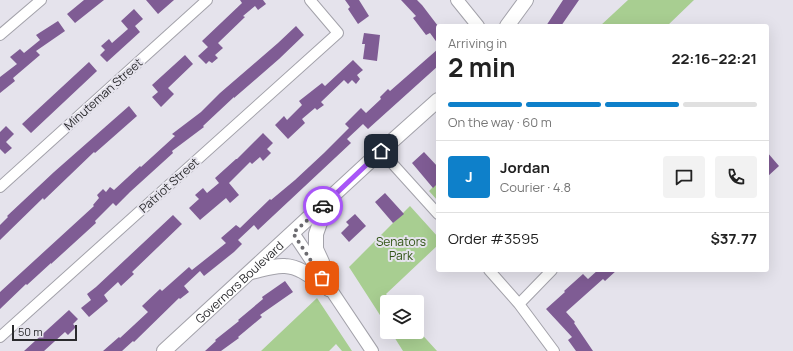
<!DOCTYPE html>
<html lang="en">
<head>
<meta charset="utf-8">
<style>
  :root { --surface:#fff; --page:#f2f2f2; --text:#222; --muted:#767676; --line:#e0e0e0; --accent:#0e80ca }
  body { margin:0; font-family:Manrope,sans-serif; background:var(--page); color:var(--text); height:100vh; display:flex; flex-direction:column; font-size:15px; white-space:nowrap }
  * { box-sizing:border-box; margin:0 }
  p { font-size:13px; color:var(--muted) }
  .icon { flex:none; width:22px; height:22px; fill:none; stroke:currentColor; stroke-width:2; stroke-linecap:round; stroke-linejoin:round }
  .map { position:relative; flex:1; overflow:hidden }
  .drawer { position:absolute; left:436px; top:24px; width:333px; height:248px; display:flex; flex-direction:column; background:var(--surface); border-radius:4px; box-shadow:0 4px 16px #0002 }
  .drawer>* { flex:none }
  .fabs { position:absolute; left:380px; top:295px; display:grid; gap:8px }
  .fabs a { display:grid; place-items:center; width:44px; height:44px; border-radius:4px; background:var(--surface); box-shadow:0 4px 16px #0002; font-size:20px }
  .scale { position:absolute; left:12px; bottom:10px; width:65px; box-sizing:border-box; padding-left:4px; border:2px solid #2b2b2e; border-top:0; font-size:11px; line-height:14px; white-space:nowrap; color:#2b2b2e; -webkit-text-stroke:3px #e5e3ec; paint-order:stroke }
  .pin { position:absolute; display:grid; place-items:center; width:34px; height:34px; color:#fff; margin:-17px; border-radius:8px; box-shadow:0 2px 6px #0006 }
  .courier { position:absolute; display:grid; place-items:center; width:40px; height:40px; margin:-20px; border:3px solid #a855f7; border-radius:50%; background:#fff; color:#222; box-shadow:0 1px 5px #0007 }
  .head em { font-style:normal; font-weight:700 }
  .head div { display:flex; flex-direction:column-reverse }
  .head { display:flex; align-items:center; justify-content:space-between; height:68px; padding:0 12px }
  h1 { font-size:26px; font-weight:700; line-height:30px }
  .bar { display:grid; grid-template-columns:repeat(4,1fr); gap:6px 4px; align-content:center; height:48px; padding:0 12px }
  .bar i { height:5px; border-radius:3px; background:var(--line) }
  .bar .current { background:var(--accent) }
  .bar p { grid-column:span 4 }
  .line { display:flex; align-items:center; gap:10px; padding:0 12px; border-top:1px solid var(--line) }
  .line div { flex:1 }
  .round { display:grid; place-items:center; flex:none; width:42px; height:42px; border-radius:4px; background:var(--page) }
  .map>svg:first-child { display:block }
</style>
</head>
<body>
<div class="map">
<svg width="793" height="351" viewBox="0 0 793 351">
  <rect width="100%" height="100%" fill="#e5e3ec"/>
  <path fill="#a8ce91" d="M 628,0 L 694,0 L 667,26 L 600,26 Z
    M 438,182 L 438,201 L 429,191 Z
    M 410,206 L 438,237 L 438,245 L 386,294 L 393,302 L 387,302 L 387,326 L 349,267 Z
    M 317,298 L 352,351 L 342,351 L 336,344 L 329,351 L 261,351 Z
    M 417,329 L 437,351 L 403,351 L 391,332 L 417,332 Z"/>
  <path fill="#7f5c94" d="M 84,0 L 104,0 L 75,23 L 67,14 Z
    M 146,0 L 174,0 L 158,14 Z
    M 240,0 L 263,0 L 266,4 L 258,10 L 255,6 L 243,16 L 245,17 L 218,43 L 223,48 L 215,55 L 218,58 L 212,63 L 209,61 L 206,64 L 198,56 L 208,47 L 202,41 L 242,3 Z
    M 345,0 L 359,0 L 369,16 L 358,24 L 348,9 L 350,7 Z
    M 401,0 L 417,0 L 422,5 L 438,26 L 438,44 L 430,33 L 426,35 L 413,18 L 416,16 Z
    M 563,0 L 579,0 L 561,26 L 546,26 Z
    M 134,9 L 143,19 L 135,26 L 140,32 L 107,62 L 100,55 L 105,50 L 101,46 L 109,39 L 112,43 L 128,29 L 121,21 Z
    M 58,21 L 65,31 L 36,51 L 40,55 L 13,78 L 15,81 L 0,93 L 0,77 L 17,64 L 10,57 L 20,49 L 24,53 L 40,40 L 36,35 Z
    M 296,26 L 304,35 L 279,59 L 234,98 L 234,97 L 203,126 L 204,127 L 172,151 L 173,153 L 130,192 L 116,206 L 113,203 L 95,221 L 96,223 L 51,264 L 51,263 L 27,285 L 26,284 L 0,309 L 0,292 L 94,206 L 93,205 L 99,198 L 97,195 L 103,189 L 106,192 L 110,187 L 114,190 L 140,166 L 141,167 L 175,136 L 172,134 L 201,112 L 220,93 L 278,43 Z
    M 364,33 L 380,35 L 377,61 L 363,59 L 365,44 L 362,44 Z
    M 438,49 L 438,66 L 368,129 L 363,124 L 347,139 L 351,143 L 258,230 L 254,225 L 238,240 L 242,244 L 234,252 L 204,276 L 200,271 L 184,286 L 189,292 L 180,299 L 179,298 L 134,342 L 133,341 L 122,351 L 103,351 L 119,337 L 120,338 L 148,312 L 142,306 L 160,289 L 162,291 L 189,267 L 192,270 L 226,243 L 221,238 L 236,225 L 240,228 L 270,199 L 271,200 L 295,180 L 324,153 L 349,128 L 345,124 L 361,108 L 366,113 L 381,99 L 380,97 L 388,89 L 390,91 Z
    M 185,55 L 193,64 L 168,88 L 174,94 L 161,107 L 152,97 L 158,92 L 152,85 Z
    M 353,60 L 363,70 L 357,75 L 360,79 L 356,84 L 352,80 L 348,84 L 344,80 L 321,102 L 324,105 L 317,110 L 315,108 L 302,119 L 305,123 L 288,139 L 275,125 L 284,116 L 287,120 L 302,105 L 299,101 L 322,83 L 325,86 Z
    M 89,62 L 97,71 L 31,133 L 22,124 Z
    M 129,106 L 137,116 L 95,153 L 94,152 L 44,200 L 43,198 L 0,240 L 0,225 L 8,217 L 7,216 L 54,172 Z
    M 6,126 L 14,134 L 6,142 L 12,148 L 5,154 L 0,149 L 0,132 Z
    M 263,133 L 273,143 L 267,149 L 271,153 L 263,161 L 260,157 L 252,164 L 250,162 L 229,183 L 239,195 L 230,203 L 226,198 L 200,220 L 189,208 L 199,199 L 195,195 L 203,188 L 207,193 L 219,183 L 215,178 L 236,159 L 237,159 Z
    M 424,152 L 438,167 L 438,183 L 433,188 L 412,163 Z
    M 767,152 L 779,166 L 767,177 Z
    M 385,193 L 404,214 L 393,223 L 375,202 Z
    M 355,214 L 366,226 L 349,242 L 341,233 L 349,225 L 346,222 Z
    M 173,215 L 182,224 L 132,272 L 134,274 L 121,286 L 118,282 L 104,295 L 108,301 L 89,317 L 81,308 L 91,300 L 87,294 L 96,287 Z
    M 598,270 L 617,270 L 605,281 L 603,279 L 566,312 L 575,322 L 574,323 L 593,351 L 576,351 L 568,340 L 572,337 L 546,309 L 565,292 L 564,291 L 583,274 L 588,279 Z
    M 285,281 L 293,292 L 260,315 L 262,317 L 238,337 L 239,338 L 221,351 L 205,351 L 216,341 L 215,340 L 239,321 L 238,320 L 263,299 L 262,297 Z
    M 69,310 L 78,319 L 73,324 L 76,327 L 68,335 L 65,332 L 44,351 L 24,351 Z"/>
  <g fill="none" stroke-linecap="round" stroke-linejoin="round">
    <g stroke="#a3a2aa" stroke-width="12">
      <path id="minor" d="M 0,35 L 41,0
        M 381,151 L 438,214
        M 0,187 L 207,0
        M 489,270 L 519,304 L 554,351
        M 519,304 L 552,270
        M 0,337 L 338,33 L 310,0"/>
    </g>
    <g stroke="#a3a2aa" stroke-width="14">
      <path id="tertiary" d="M 457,0 L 478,26
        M 293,233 L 372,351"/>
    </g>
    <g stroke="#a3a2aa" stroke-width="16">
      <g id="secondary">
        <path d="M 507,26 L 526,0"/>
        <path d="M 327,203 L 316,234 L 316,249 L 322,262 L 329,289"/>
        <path d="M 251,272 C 261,270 274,265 285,266 C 302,267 315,280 329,289"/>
        <path id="s1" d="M 164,351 L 381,151 L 438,100"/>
      </g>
    </g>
    <use href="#minor" stroke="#fff" stroke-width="10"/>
    <use href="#tertiary" stroke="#fff" stroke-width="12"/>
    <use href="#secondary" stroke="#fff" stroke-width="14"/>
  </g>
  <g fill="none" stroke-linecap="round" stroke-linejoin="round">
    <path stroke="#6c6b70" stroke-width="4" stroke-dasharray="0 7.2" d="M 322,278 L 293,233 L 323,206"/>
    <path stroke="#a855f7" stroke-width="5" d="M 323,206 L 381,151"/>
  </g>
  <g text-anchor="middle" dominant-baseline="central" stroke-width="4" stroke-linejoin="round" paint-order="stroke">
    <g font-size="12" fill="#2b2b2e" stroke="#e5e3ec">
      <text transform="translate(103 94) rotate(-42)">Minuteman Street</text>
      <text transform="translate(169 185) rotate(-42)">Patriot Street</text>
      <text stroke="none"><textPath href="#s1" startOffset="102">Governors Boulevard</textPath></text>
    </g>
    <g font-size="12" fill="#315415" stroke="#e5e3ec">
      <text x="401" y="241">Senators<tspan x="401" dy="14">Park</tspan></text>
    </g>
  </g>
</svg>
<div class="fabs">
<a><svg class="icon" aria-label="layers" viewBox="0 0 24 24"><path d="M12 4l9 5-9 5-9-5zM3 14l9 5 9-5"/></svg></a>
</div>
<div class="scale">50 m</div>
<div class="pin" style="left:322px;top:278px;background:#ea580c"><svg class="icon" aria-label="bag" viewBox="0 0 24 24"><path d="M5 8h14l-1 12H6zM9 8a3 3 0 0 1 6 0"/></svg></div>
<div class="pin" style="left:381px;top:151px;background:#1f2937"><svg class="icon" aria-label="home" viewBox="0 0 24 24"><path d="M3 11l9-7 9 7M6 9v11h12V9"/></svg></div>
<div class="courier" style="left:323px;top:206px"><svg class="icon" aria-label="car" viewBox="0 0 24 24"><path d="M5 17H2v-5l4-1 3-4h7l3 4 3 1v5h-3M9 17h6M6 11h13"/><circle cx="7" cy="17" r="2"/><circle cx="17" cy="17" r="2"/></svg></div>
<section class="drawer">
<div class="head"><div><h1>2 min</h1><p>Arriving in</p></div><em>22:16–22:21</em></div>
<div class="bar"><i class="current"></i><i class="current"></i><i class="current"></i><i></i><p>On the way · 60 m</p></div>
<div class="line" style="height:72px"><b class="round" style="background:var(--accent);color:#fff">J</b><div><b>Jordan</b><p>Courier · 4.8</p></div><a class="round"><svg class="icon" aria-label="chat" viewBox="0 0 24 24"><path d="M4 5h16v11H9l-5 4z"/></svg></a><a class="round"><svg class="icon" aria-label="phone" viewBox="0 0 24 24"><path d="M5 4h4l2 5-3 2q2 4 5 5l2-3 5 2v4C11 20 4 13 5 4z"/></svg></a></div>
<div class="line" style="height:52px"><div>Order #3595</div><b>$37.77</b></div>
</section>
</div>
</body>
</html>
